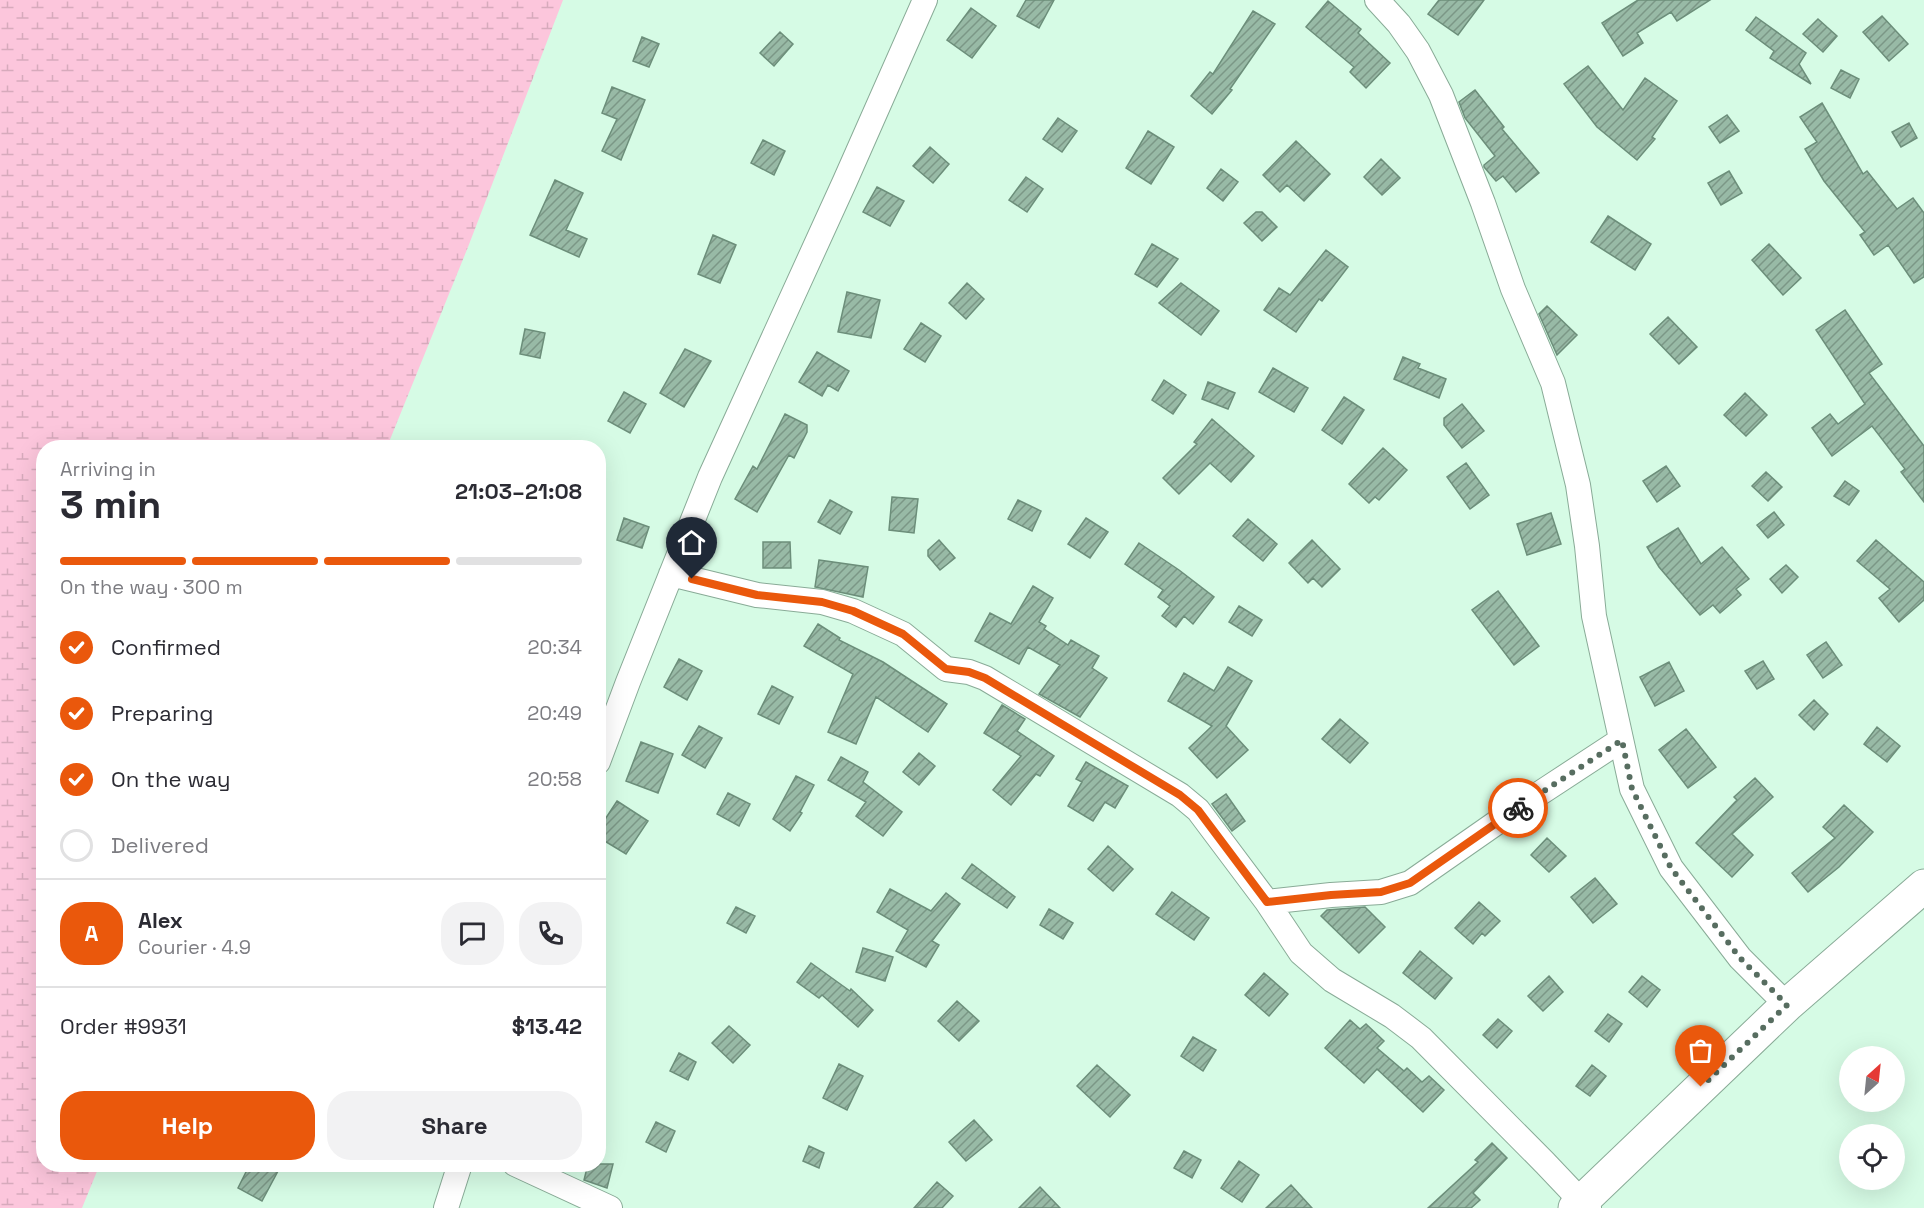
<!DOCTYPE html>
<html lang="en">
<head>
<meta charset="utf-8">
<style>
  :root { --surface:#fff; --page:#f2f2f3; --text:#2b2b33; --muted:#7c7c81; --line:#e1e1e2; --accent:#ea580c }
  body { margin:0; font-family:"Space Grotesk",sans-serif; background:var(--page); color:var(--text); height:100vh; display:flex; flex-direction:column; font-size:22px; white-space:nowrap }
  * { box-sizing:border-box; margin:0 }
  p { font-size:20px; color:var(--muted) }
  .icon { flex:none; width:33px; height:33px; fill:none; stroke:currentColor; stroke-width:2; stroke-linecap:round; stroke-linejoin:round }
  .map { position:relative; flex:1; overflow:hidden }
  .sheet { position:absolute; left:36px; top:440px; width:570px; height:732px; display:flex; flex-direction:column; background:var(--surface); border-radius:24px; box-shadow:0 6px 24px #0002 }
  .sheet>* { flex:none }
  .needle { width:39px; rotate:27deg }
  .buttons { position:absolute; left:1839px; top:1046px; display:grid; gap:12px }
  .buttons a { display:grid; place-items:center; width:66px; height:66px; border-radius:50%; background:var(--surface); box-shadow:0 6px 24px #0002; font-size:30px }
  .pin { position:absolute; display:grid; place-items:center; width:51px; height:51px; color:#fff; margin:-62px -26px; border-radius:50% 50% 50% 0; rotate:-45deg; box-shadow:0 0 6px #0007 }
  .pin .icon { rotate:45deg }
  .courier { position:absolute; display:grid; place-items:center; width:60px; height:60px; margin:-30px; border:4px solid #ea580c; border-radius:50%; background:#fff; color:#222; box-shadow:0 2px 8px #0007 }
  .overview em { font-style:normal; font-weight:800 }
  .overview div { display:flex; flex-direction:column-reverse }
  .overview { display:flex; align-items:center; justify-content:space-between; height:102px; padding:0 24px }
  h1 { font-size:39px; font-weight:800; line-height:45px }
  .bar { display:grid; grid-template-columns:repeat(4,1fr); gap:9px 6px; align-content:center; height:72px; padding:0 24px }
  .bar i { height:8px; border-radius:4px; background:var(--line) }
  .bar .active { background:var(--accent) }
  .bar p { grid-column:span 4 }
  .line { display:flex; align-items:center; gap:15px; padding:0 24px; border-top:2px solid var(--line) }
  .line div { flex:1 }
  .round { display:grid; place-items:center; flex:none; width:63px; height:63px; border-radius:24px; background:var(--page) }
  ol { padding:0 24px; list-style:none }
  li { display:flex; align-items:center; gap:18px; height:66px }
  li p { margin-inline-start:auto }
  li .icon { padding:6px; border-radius:50%; background:var(--accent); color:#fff; stroke-width:4 }
  li:last-child { color:var(--muted) }
  li i { width:33px; height:33px; border:3px solid var(--line); border-radius:50% }
  .primary-button { display:flex; gap:12px; margin-top:auto; padding:12px 24px }
  .primary-button a { flex:1; height:69px; border-radius:24px; background:var(--accent); color:#fff; font-size:24px; font-weight:800; line-height:69px; text-align:center }
  .primary-button a+a { background:var(--page); color:var(--text) }
  .map>svg:first-child { display:block }
</style>
</head>
<body>
<div class="map">
<svg width="1924" height="1208" viewBox="0 0 1924 1208">
  <defs>
    <pattern id="wetland-marsh" width="20" height="14" patternUnits="userSpaceOnUse" patternTransform="scale(1.5)"><rect width="20" height="14" fill="#fcc6dc"/><path d="M1 5h8M5 5V1M11 12h8M15 12V8" fill="none" stroke="#d7aabc"/></pattern>
    <pattern id="building-hatch" width="6" height="6" patternUnits="userSpaceOnUse" patternTransform="scale(1.5)"><rect width="6" height="6" fill="#98baa6"/><path d="M-1 1l2-2M0 6l6-6M5 7l2-2" fill="none" stroke="#7b9786"/></pattern>
  </defs>
  <rect width="100%" height="100%" fill="#d6fbe5"/>
  <path fill="url(#wetland-marsh)" d="M 0,0 L 563,0 L 468,247 L 387,447 L 44,447 L 44,1164 L 100,1164 L 82,1208 L 0,1208 Z"/>
  <path fill="url(#building-hatch)" stroke="#6c8e7a" stroke-width="1.5" d="M 1026,0 L 1054,0 L 1039,28 L 1017,16 Z
    M 1439,0 L 1484,0 L 1458,35 L 1428,14 Z
    M 1638,0 L 1710,0 L 1677,21 L 1671,12 L 1637,33 L 1643,43 L 1623,56 L 1602,23 Z
    M 1328,1 L 1361,29 L 1358,33 L 1390,63 L 1366,88 L 1350,72 L 1354,67 L 1306,27 Z
    M 971,8 L 996,26 L 972,58 L 947,40 Z
    M 1253,11 L 1275,24 L 1230,89 L 1232,90 L 1212,114 L 1191,96 L 1210,72 L 1213,74 Z
    M 1882,16 L 1908,44 L 1889,61 L 1863,32 Z
    M 1756,17 L 1806,53 L 1799,64 L 1811,84 L 1770,58 L 1774,51 L 1746,30 Z
    M 1818,19 L 1837,36 L 1823,52 L 1803,34 Z
    M 780,32 L 793,44 L 774,66 L 760,53 Z
    M 642,37 L 659,44 L 649,67 L 633,61 Z
    M 1588,66 L 1623,110 L 1645,78 L 1677,101 L 1652,137 L 1655,139 L 1637,160 L 1597,127 L 1564,84 Z
    M 1841,70 L 1859,79 L 1850,98 L 1831,88 Z
    M 612,87 L 645,100 L 621,160 L 602,151 L 617,119 L 602,113 Z
    M 1475,90 L 1504,127 L 1502,129 L 1539,173 L 1516,192 L 1503,176 L 1496,181 L 1484,167 L 1484,165 L 1495,156 L 1465,118 L 1459,102 Z
    M 1822,103 L 1863,174 L 1867,171 L 1897,209 L 1913,198 L 1924,213 L 1924,277 L 1914,283 L 1888,245 L 1874,255 L 1860,235 L 1865,232 L 1824,181 L 1805,149 L 1817,142 L 1800,117 Z
    M 1727,115 L 1739,131 L 1720,143 L 1709,127 Z
    M 1058,118 L 1077,131 L 1062,152 L 1043,139 Z
    M 1909,123 L 1917,138 L 1901,147 L 1892,132 Z
    M 1148,131 L 1174,147 L 1151,184 L 1126,168 Z
    M 763,140 L 785,151 L 774,175 L 751,163 Z
    M 1296,141 L 1330,174 L 1304,201 L 1287,185 L 1280,192 L 1263,175 Z
    M 930,147 L 949,164 L 933,183 L 913,166 Z
    M 1381,159 L 1400,178 L 1382,195 L 1364,177 Z
    M 1221,169 L 1238,182 L 1223,201 L 1207,188 Z
    M 1729,171 L 1742,193 L 1721,205 L 1708,183 Z
    M 1026,177 L 1043,189 L 1027,212 L 1009,200 Z
    M 555,180 L 583,193 L 566,230 L 587,239 L 579,257 L 530,235 Z
    M 877,187 L 904,201 L 890,226 L 863,212 Z
    M 1256,212 L 1262,212 L 1277,227 L 1262,241 L 1244,223 Z
    M 1608,216 L 1651,244 L 1635,270 L 1591,242 Z
    M 713,235 L 736,245 L 720,283 L 698,274 Z
    M 1152,244 L 1178,259 L 1157,287 L 1135,274 Z
    M 1769,244 L 1801,278 L 1783,295 L 1752,260 Z
    M 1326,250 L 1348,267 L 1322,301 L 1319,299 L 1296,332 L 1264,310 L 1279,288 L 1290,295 Z
    M 967,283 L 984,299 L 966,319 L 949,303 Z
    M 1181,283 L 1219,311 L 1201,335 L 1159,303 Z
    M 847,292 L 880,300 L 871,338 L 838,332 Z
    M 1547,306 L 1577,335 L 1557,355 L 1539,314 Z
    M 1845,310 L 1882,364 L 1869,373 L 1924,446 L 1924,502 L 1901,472 L 1905,469 L 1872,426 L 1832,456 L 1812,428 L 1830,414 L 1838,424 L 1865,404 L 1816,330 Z
    M 1668,317 L 1697,347 L 1679,364 L 1650,334 Z
    M 921,323 L 941,336 L 925,362 L 904,349 Z
    M 525,329 L 545,333 L 540,358 L 520,354 Z
    M 685,349 L 711,361 L 684,407 L 660,393 Z
    M 817,352 L 849,371 L 838,391 L 828,385 L 822,396 L 799,382 Z
    M 1403,357 L 1420,364 L 1418,368 L 1446,379 L 1439,398 L 1394,379 Z
    M 1273,368 L 1308,388 L 1294,412 L 1259,392 Z
    M 1164,380 L 1186,395 L 1173,414 L 1152,400 Z
    M 1208,382 L 1235,393 L 1228,409 L 1202,399 Z
    M 624,392 L 646,404 L 630,433 L 608,421 Z
    M 1745,393 L 1767,415 L 1746,436 L 1724,415 Z
    M 1344,397 L 1364,410 L 1342,444 L 1322,430 Z
    M 1462,404 L 1484,431 L 1462,448 L 1444,425 L 1444,418 Z
    M 785,414 L 807,425 L 807,432 L 794,458 L 789,455 L 757,512 L 735,499 L 753,466 L 757,469 Z
    M 1212,419 L 1254,456 L 1231,482 L 1210,463 L 1179,494 L 1163,478 L 1197,444 L 1194,442 Z
    M 1383,448 L 1407,470 L 1379,500 L 1375,497 L 1369,503 L 1349,484 Z
    M 1466,463 L 1489,495 L 1470,509 L 1447,477 Z
    M 1666,466 L 1680,486 L 1657,502 L 1643,481 Z
    M 1766,472 L 1782,487 L 1768,501 L 1752,486 Z
    M 1845,481 L 1859,491 L 1849,505 L 1834,496 Z
    M 892,497 L 918,499 L 914,533 L 889,530 Z
    M 830,500 L 852,512 L 840,534 L 818,522 Z
    M 1018,500 L 1041,511 L 1032,531 L 1008,519 Z
    M 1774,512 L 1784,525 L 1768,538 L 1757,525 Z
    M 1551,513 L 1561,544 L 1527,555 L 1517,524 Z
    M 624,518 L 649,527 L 642,548 L 617,540 Z
    M 1086,518 L 1108,532 L 1090,558 L 1068,544 Z
    M 1248,519 L 1277,544 L 1263,561 L 1233,536 Z
    M 1678,528 L 1701,564 L 1722,547 L 1749,579 L 1736,589 L 1741,595 L 1720,613 L 1713,605 L 1700,615 L 1659,567 L 1647,547 Z
    M 939,540 L 955,558 L 940,570 L 928,556 L 928,550 Z
    M 1312,540 L 1340,569 L 1322,587 L 1313,578 L 1308,583 L 1289,563 Z
    M 1876,540 L 1924,582 L 1924,600 L 1899,622 L 1879,598 L 1890,589 L 1857,561 Z
    M 763,542 L 790,542 L 791,568 L 763,568 Z
    M 1139,543 L 1179,570 L 1214,597 L 1193,624 L 1184,616 L 1176,627 L 1162,616 L 1170,606 L 1158,597 L 1163,590 L 1125,564 Z
    M 819,560 L 868,567 L 863,597 L 815,587 Z
    M 1786,565 L 1798,577 L 1782,593 L 1770,579 Z
    M 1033,586 L 1053,598 L 1039,622 L 1046,626 L 1044,629 L 1068,645 L 1071,640 L 1099,656 L 1092,668 L 1107,678 L 1080,717 L 1039,694 L 1060,665 L 1028,647 L 1019,664 L 975,641 L 990,613 L 1011,624 Z
    M 1498,591 L 1539,646 L 1514,665 L 1472,610 Z
    M 1239,606 L 1262,620 L 1252,636 L 1229,622 Z
    M 818,624 L 840,638 L 839,640 L 883,662 L 947,704 L 928,732 L 876,697 L 856,744 L 828,732 L 853,674 L 804,646 Z
    M 1826,642 L 1842,665 L 1823,678 L 1807,655 Z
    M 679,659 L 702,671 L 687,700 L 664,687 Z
    M 1763,661 L 1774,679 L 1757,689 L 1745,671 Z
    M 1669,662 L 1684,691 L 1655,706 L 1640,677 Z
    M 1228,667 L 1252,681 L 1226,726 L 1248,750 L 1217,778 L 1189,748 L 1212,726 L 1168,701 L 1184,673 L 1214,691 Z
    M 772,686 L 793,697 L 779,724 L 758,714 Z
    M 1814,700 L 1828,714 L 1814,730 L 1799,715 Z
    M 1002,705 L 1025,719 L 1017,731 L 1054,756 L 1040,776 L 1036,774 L 1011,805 L 993,790 L 1021,756 L 984,733 Z
    M 1340,719 L 1368,743 L 1350,763 L 1322,739 Z
    M 699,726 L 722,738 L 705,768 L 682,755 Z
    M 1877,727 L 1900,746 L 1887,762 L 1864,744 Z
    M 1686,729 L 1716,767 L 1688,788 L 1659,750 Z
    M 641,742 L 673,754 L 658,793 L 626,781 Z
    M 919,753 L 935,766 L 919,785 L 903,772 Z
    M 841,757 L 868,772 L 863,782 L 902,812 L 883,836 L 856,816 L 866,802 L 828,780 Z
    M 1086,762 L 1128,786 L 1115,808 L 1105,802 L 1093,821 L 1068,806 L 1082,782 L 1076,779 Z
    M 796,776 L 814,785 L 800,812 L 802,813 L 790,831 L 773,819 Z
    M 1755,778 L 1773,797 L 1732,834 L 1753,855 L 1732,877 L 1696,843 L 1737,800 L 1734,797 Z
    M 728,793 L 750,804 L 739,826 L 717,814 Z
    M 1226,794 L 1245,821 L 1232,831 L 1212,804 Z
    M 617,801 L 648,821 L 626,854 L 598,837 L 598,830 Z
    M 1844,805 L 1873,832 L 1839,867 L 1808,892 L 1792,873 L 1835,838 L 1823,827 Z
    M 1547,838 L 1566,856 L 1549,872 L 1531,855 Z
    M 1108,846 L 1133,869 L 1113,891 L 1088,869 Z
    M 972,864 L 1015,897 L 1007,908 L 962,878 Z
    M 1595,878 L 1617,904 L 1593,923 L 1571,897 Z
    M 890,889 L 931,911 L 946,893 L 960,904 L 932,941 L 939,945 L 926,967 L 896,951 L 908,930 L 877,912 Z
    M 1172,892 L 1209,918 L 1194,940 L 1156,914 Z
    M 1479,902 L 1500,921 L 1485,936 L 1482,933 L 1473,944 L 1455,928 Z
    M 736,907 L 755,916 L 746,933 L 727,923 Z
    M 1365,907 L 1385,927 L 1359,953 L 1321,916 L 1327,910 Z
    M 1049,909 L 1073,923 L 1063,939 L 1040,925 Z
    M 863,948 L 893,957 L 885,981 L 856,972 Z
    M 1420,951 L 1452,978 L 1435,999 L 1403,973 Z
    M 811,963 L 850,991 L 851,989 L 873,1010 L 858,1027 L 822,995 L 819,998 L 797,982 Z
    M 1264,973 L 1288,994 L 1269,1016 L 1245,995 Z
    M 1549,976 L 1563,992 L 1543,1011 L 1528,996 Z
    M 1642,976 L 1660,990 L 1647,1007 L 1629,992 Z
    M 957,1001 L 979,1021 L 959,1041 L 938,1021 Z
    M 1608,1014 L 1622,1024 L 1609,1042 L 1595,1031 Z
    M 1498,1019 L 1512,1031 L 1497,1048 L 1483,1035 Z
    M 1350,1020 L 1360,1029 L 1366,1024 L 1384,1041 L 1377,1048 L 1404,1071 L 1407,1068 L 1422,1082 L 1429,1076 L 1444,1090 L 1423,1112 L 1377,1069 L 1364,1083 L 1325,1048 Z
    M 729,1026 L 750,1045 L 733,1063 L 712,1043 Z
    M 1193,1037 L 1216,1050 L 1203,1071 L 1181,1056 Z
    M 679,1053 L 696,1062 L 688,1080 L 670,1071 Z
    M 839,1064 L 863,1076 L 847,1110 L 823,1098 Z
    M 1097,1065 L 1130,1095 L 1110,1117 L 1077,1086 Z
    M 1592,1065 L 1606,1076 L 1590,1096 L 1576,1086 Z
    M 974,1120 L 992,1140 L 966,1161 L 949,1142 Z
    M 656,1122 L 675,1131 L 666,1152 L 646,1142 Z
    M 1492,1143 L 1507,1158 L 1473,1193 L 1480,1200 L 1471,1208 L 1428,1208 L 1478,1162 L 1475,1160 Z
    M 809,1146 L 824,1153 L 819,1168 L 803,1161 Z
    M 1184,1151 L 1201,1160 L 1192,1178 L 1174,1168 Z
    M 1239,1161 L 1259,1175 L 1242,1202 L 1221,1188 Z
    M 250,1164 L 265,1164 L 278,1171 L 262,1201 L 238,1188 Z
    M 588,1164 L 613,1164 L 607,1188 L 584,1180 Z
    M 937,1182 L 953,1196 L 942,1208 L 914,1208 Z
    M 1291,1185 L 1312,1208 L 1266,1208 Z
    M 1040,1187 L 1060,1208 L 1019,1208 Z"/>
  <g fill="none" stroke-linecap="round" stroke-linejoin="round">
    <g stroke="#89ab97" stroke-width="26">
      <path id="minor" d="M 1377,0 L 1399,24 L 1418,51 L 1441,95 L 1483,203 L 1513,289 L 1553,383 L 1578,485 L 1587,546 L 1594,616 L 1632,789 L 1671,868 L 1740,958 L 1787,1005
        M 671,574 L 757,595 L 822,602 L 853,611 L 903,634 L 946,669 L 969,672 L 985,678 L 1180,795 L 1198,810 L 1267,902 L 1301,953 L 1332,980 L 1392,1016 L 1421,1038 L 1545,1163 L 1582,1202 L 1589,1208
        M 598,762 L 628,682 L 710,477 L 845,181 L 925,0
        M 1267,902 L 1331,895 L 1381,892 L 1410,883 L 1519,807 L 1621,740
        M 515,1164 L 610,1208
        M 446,1208 L 460,1164"/>
    </g>
    <g stroke="#89ab97" stroke-width="35">
      <path id="secondary" d="M 1575,1208 L 1787,1005 L 1924,886"/>
    </g>
    <use href="#minor" stroke="#fff" stroke-width="24"/>
    <use href="#secondary" stroke="#fff" stroke-width="33"/>
  </g>
  <g fill="none" stroke-linecap="round" stroke-linejoin="round">
    <path stroke="#576d60" stroke-width="6" stroke-dasharray="0 10.8" d="M 1518,808 L 1622,740 L 1632,789 L 1671,868 L 1740,958 L 1787,1005 L 1701,1087"/>
    <path stroke="#ea580c" stroke-width="8" d="M 692,579 L 757,595 L 822,602 L 853,611 L 903,634 L 946,669 L 969,672 L 985,678 L 1180,795 L 1198,810 L 1267,902 L 1331,895 L 1381,892 L 1410,883 L 1518,808"/>
  </g>
</svg>
<div class="buttons">
<a><svg class="needle" viewBox="-14 -14 28 28"><path d="M0-13l5 13h-10z" fill="#e53935"/><path d="M0 13l5-13h-10z" fill="#7c7c81"/></svg></a>
<a><svg class="icon" aria-label="locate" viewBox="0 0 24 24"><circle cx="12" cy="12" r="6"/><path d="M12 2v4M12 18v4M2 12h4M18 12h4"/></svg></a>
</div>
<div class="pin" style="left:1701px;top:1087px;background:#ea580c"><svg class="icon" aria-label="bag" viewBox="0 0 24 24"><path d="M5 8h14l-1 12H6zM9 8a3 3 0 0 1 6 0"/></svg></div>
<div class="pin" style="left:692px;top:579px;background:#1f2937"><svg class="icon" aria-label="home" viewBox="0 0 24 24"><path d="M3 11l9-7 9 7M6 9v11h12V9"/></svg></div>
<div class="courier" style="left:1518px;top:808px"><svg class="icon" aria-label="bike" viewBox="0 0 24 24"><circle cx="6" cy="16" r="4"/><circle cx="18" cy="16" r="4"/><path d="M6 16l4-8h5l3 8M10 8l3 8H6M13 5h3"/></svg></div>
<section class="sheet">
<div class="overview"><div><h1>3 min</h1><p>Arriving in</p></div><em>21:03–21:08</em></div>
<div class="bar"><i class="active"></i><i class="active"></i><i class="active"></i><i></i><p>On the way · 300 m</p></div>
<ol>
<li><svg class="icon" aria-label="check" viewBox="0 0 24 24"><path d="M5 12l5 5 9-10"/></svg>Confirmed<p>20:34</p></li>
<li><svg class="icon" aria-label="check" viewBox="0 0 24 24"><path d="M5 12l5 5 9-10"/></svg>Preparing<p>20:49</p></li>
<li><svg class="icon" aria-label="check" viewBox="0 0 24 24"><path d="M5 12l5 5 9-10"/></svg>On the way<p>20:58</p></li>
<li><i></i>Delivered</li>
</ol>
<div class="line" style="height:108px"><b class="round" style="background:var(--accent);color:#fff">A</b><div><b>Alex</b><p>Courier · 4.9</p></div><a class="round"><svg class="icon" aria-label="chat" viewBox="0 0 24 24"><path d="M4 5h16v11H9l-5 4z"/></svg></a><a class="round"><svg class="icon" aria-label="phone" viewBox="0 0 24 24"><path d="M5 4h4l2 5-3 2q2 4 5 5l2-3 5 2v4C11 20 4 13 5 4z"/></svg></a></div>
<div class="line" style="height:78px"><div>Order #9931</div><b>$13.42</b></div>
<div class="primary-button"><a>Help</a><a>Share</a></div>
</section>
</div>
</body>
</html>
